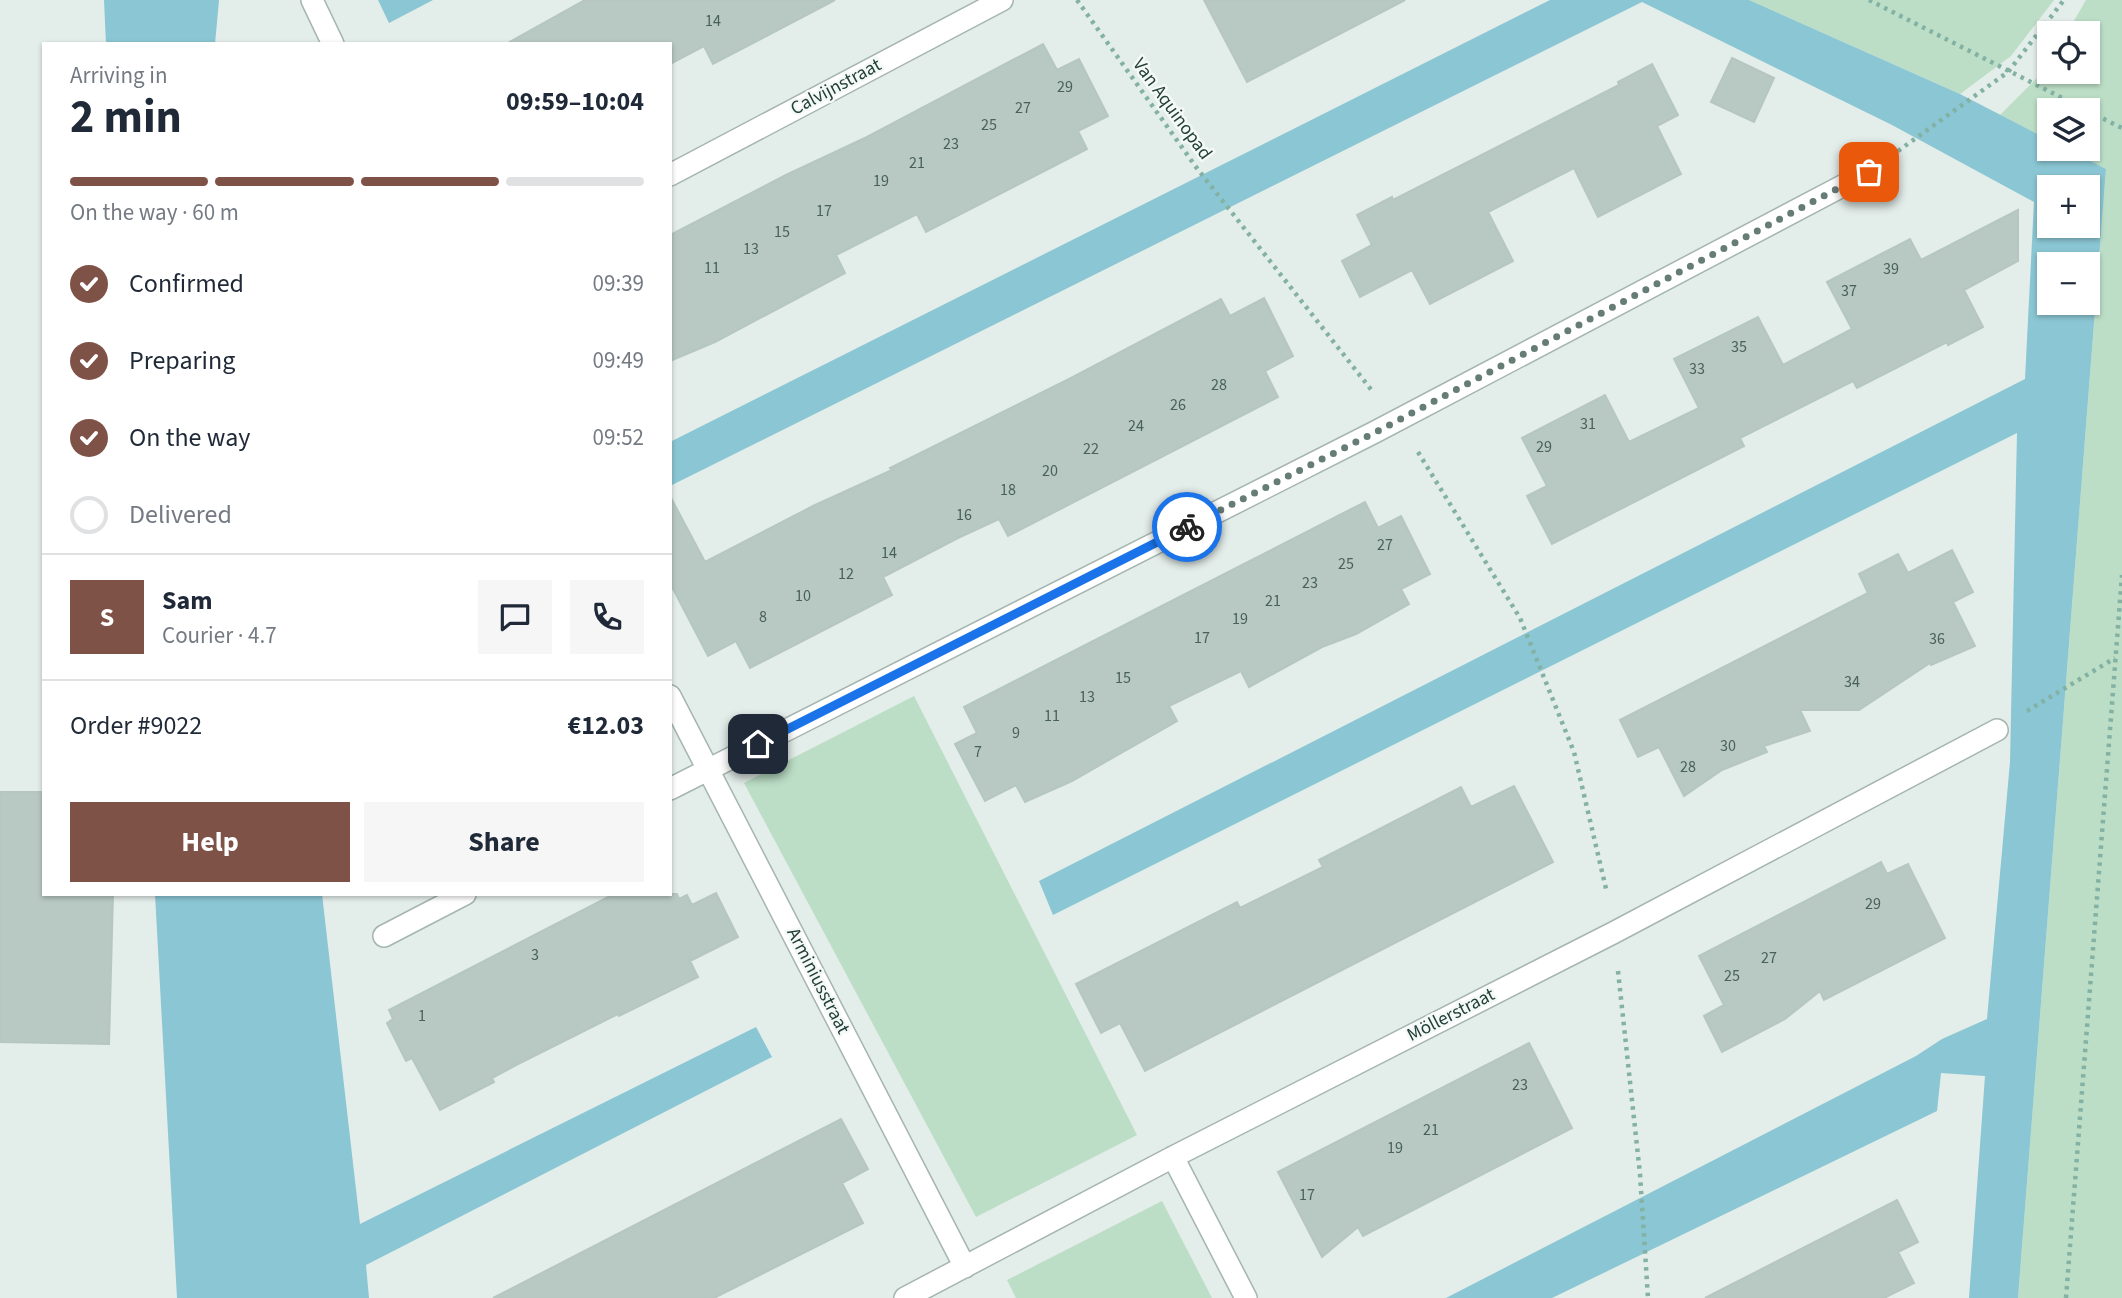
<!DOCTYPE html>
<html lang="en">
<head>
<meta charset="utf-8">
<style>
  :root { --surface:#fff; --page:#f6f6f7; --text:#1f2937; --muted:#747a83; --line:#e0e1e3; --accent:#7f5247 }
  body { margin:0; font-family:"Source Sans 3",sans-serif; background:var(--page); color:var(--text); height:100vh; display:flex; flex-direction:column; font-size:26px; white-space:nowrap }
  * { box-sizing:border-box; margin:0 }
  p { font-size:23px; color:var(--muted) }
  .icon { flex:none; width:38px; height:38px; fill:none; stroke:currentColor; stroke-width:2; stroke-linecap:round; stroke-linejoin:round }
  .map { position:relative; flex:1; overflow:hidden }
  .details { position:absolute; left:42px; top:42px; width:630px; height:854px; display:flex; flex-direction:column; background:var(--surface); border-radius:0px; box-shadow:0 2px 5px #0004 }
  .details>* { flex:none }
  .buttons { position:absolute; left:2037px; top:21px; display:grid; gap:14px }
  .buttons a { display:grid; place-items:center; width:63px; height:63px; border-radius:0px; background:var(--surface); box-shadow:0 2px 5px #0004; font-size:35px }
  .pin { position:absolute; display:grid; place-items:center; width:60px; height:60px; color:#fff; margin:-30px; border-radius:14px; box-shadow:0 4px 10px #0006 }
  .courier { position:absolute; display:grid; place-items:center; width:70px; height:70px; margin:-35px; border:5px solid #1a73e8; border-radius:50%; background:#fff; color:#222; box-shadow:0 2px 9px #0007 }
  .head em { font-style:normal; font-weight:700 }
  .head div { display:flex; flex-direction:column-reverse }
  .head { display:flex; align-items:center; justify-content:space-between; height:119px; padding:0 28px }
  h1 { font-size:46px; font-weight:700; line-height:52px }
  .bar { display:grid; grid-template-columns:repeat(4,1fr); gap:10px 7px; align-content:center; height:84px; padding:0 28px }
  .bar i { height:9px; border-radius:5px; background:var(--line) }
  .bar .selected { background:var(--accent) }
  .bar p { grid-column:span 4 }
  .line { display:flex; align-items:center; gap:18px; padding:0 28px; border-top:2px solid var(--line) }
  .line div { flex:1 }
  .round { display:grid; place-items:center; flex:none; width:74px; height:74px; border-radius:0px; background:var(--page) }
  ol { padding:0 28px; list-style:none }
  li { display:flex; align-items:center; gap:21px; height:77px }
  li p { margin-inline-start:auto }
  li .icon { padding:7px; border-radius:50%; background:var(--accent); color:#fff; stroke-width:4 }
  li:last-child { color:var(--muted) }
  li i { width:38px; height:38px; border:4px solid var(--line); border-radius:50% }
  .cta { display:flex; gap:14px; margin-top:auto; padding:14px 28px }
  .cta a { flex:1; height:80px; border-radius:0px; background:var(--accent); color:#fff; font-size:28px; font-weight:700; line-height:80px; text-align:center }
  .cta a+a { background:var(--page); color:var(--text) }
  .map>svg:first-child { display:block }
</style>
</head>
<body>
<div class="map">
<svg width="2122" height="1298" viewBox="0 0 2122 1298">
  <rect width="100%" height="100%" fill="#e3ede9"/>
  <path fill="#bcdec6" d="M 1749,0 L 2054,0 L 2011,56 L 1960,94 Z
    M 2086,0 L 2122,0 L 2122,1298 L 2018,1298 L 2106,169 L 2067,149 L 2088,149 L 2088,110 L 2049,110 L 2049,140 L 2000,115 L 2049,66 L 2049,72 L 2088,72 L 2088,33 L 2067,33 Z
    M 914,696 L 1137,1135 L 976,1217 L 744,783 Z
    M 1162,1201 L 1212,1298 L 1016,1298 L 1007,1280 Z"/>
  <path fill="#8ac6d3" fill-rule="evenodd" d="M 104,0 L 219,0 L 215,44 L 106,44 Z
    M 378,0 L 433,0 L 389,23 Z
    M 1550,0 L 1749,0 L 1960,94 L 2049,140 L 2049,149 L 2067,149 L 2106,169 L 2018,1298 L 1969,1298 L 1985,1076 L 1941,1073 L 1937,1111 L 1552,1298 L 1446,1298 L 1916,1056 L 1942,1039 L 1987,1019 L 2010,762 L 2017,433 L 1053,915 L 1039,881 L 2025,379 L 2034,202 L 1892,125 L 1642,2 L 670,486 L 670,442 ZM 2049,187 L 2088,187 L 2088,226 L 2049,226 ZM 2088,264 L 2088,303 L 2049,303 L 2049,264 Z
    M 155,894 L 322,894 L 360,1224 L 756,1027 L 772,1057 L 366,1265 L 369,1298 L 177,1298 Z"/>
  <path fill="#b8c8c2" stroke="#b5c7c0" stroke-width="2" d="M 585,0 L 835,0 L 713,64 L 704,46 L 670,64 L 670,44 L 506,44 Z
    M 1204,0 L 1405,0 L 1247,82 Z
    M 1043,44 L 1057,70 L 1079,59 L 1108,116 L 1078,131 L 1087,149 L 926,232 L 917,214 L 836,255 L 845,273 L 715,342 L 670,361 L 670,235 L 786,175 L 867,137 Z
    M 1732,58 L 1774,78 L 1754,122 L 1711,102 Z
    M 1652,64 L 1678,115 L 1657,126 L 1681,174 L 1598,217 L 1574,168 L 1488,212 L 1513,261 L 1430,304 L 1412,270 L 1360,297 L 1342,261 L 1372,245 L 1357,215 L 1392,197 L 1393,200 L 1619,85 L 1618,82 Z
    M 2018,210 L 2018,261 L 1964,290 L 1983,327 L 1948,345 L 1947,342 L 1857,388 L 1853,381 L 1740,438 L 1744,446 L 1552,544 L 1527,496 L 1547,486 L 1522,438 L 1605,395 L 1629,442 L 1699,408 L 1674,359 L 1758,317 L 1783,365 L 1852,329 L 1827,282 L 1910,239 L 1921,260 Z
    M 1264,298 L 1293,356 L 1265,371 L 1278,397 L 1008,536 L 999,519 L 958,538 L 883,577 L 892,595 L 750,668 L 736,641 L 708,656 L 670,583 L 670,496 L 705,562 L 813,506 L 892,470 L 890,468 L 1073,377 L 1221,299 L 1230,316 Z
    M 1365,502 L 1378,528 L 1401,516 L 1430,574 L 1401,589 L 1409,604 L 1356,634 L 1322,647 L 1249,687 L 1241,671 L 1169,706 L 1177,721 L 1072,781 L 1025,802 L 1016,785 L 985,801 L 955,744 L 977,733 L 964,707 Z
    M 1952,550 L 1973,592 L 1953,602 L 1975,646 L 1931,665 L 1930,663 L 1859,710 L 1800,710 L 1810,731 L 1764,746 L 1767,752 L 1722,770 L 1684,796 L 1659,747 L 1638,757 L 1620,720 L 1868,593 L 1859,574 L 1898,554 L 1908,573 Z
    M 1514,786 L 1553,862 L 1145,1071 L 1120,1023 L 1101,1033 L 1076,984 L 1237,902 L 1240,908 L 1323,867 L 1319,860 L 1461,787 L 1471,807 Z
    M 0,792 L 44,792 L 44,894 L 113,894 L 109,1044 L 0,1042 Z
    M 1881,862 L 1887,874 L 1908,864 L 1945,938 L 1824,1000 L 1820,991 L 1785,1019 L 1722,1052 L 1704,1016 L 1724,1005 L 1699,956 Z
    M 716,893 L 738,937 L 690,961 L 698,977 L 619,1016 L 618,1014 L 518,1064 L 492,1078 L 494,1082 L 440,1110 L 412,1058 L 406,1061 L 387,1023 L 393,1019 L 389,1010 L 614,894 L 677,894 L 679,899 L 687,895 L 692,905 Z
    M 1529,1043 L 1572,1128 L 1363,1236 L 1358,1227 L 1322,1257 L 1278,1172 Z
    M 841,1119 L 868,1169 L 842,1183 L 863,1223 L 714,1298 L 493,1298 Z
    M 1897,1200 L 1918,1242 L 1898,1252 L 1914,1283 L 1884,1298 L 1705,1298 Z"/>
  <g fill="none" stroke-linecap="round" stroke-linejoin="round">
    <g stroke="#a5b5b0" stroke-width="24">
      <path id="minor" d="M 312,0 L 333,44
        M 670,175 L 1002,0
        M 670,696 L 965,1267
        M 670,789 L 1375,432 L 1869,172
        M 384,936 L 465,894
        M 1173,1157 L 1246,1298
        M 905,1298 L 1173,1157 L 1613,933 L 1997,730"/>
    </g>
    <path stroke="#83b1a3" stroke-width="4.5" stroke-dasharray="3.5 5" stroke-linecap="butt" d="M 1077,0 L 1196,167 L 1373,392
      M 1869,0 L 2086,110
      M 2088,111 L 2122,128
      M 1898,151 L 2008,72 L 2064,0
      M 1418,452 L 1520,618 L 1574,752 L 1607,893
      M 2027,711 L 2115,658
      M 1618,971 L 1640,1174 L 1648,1298
      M 2066,1298 L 2122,575"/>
    <use href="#minor" stroke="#fff" stroke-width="21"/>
  </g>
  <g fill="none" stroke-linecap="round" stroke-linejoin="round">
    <path stroke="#667c76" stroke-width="7" stroke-dasharray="0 12.6" d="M 1187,527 L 1376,432 L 1869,172"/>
    <path stroke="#1a73e8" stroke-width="9" d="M 758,744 L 1187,527"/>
  </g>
  <g text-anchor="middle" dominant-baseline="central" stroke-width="5" stroke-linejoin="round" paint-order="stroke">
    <g font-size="16" fill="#48615a">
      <text x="713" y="21">14</text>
      <text x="1065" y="87">29</text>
      <text x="1023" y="108">27</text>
      <text x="989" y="125">25</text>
      <text x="951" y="144">23</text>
      <text x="917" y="163">21</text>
      <text x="881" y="181">19</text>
      <text x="824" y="211">17</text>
      <text x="782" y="232">15</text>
      <text x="751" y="249">13</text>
      <text x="712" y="268">11</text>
      <text x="1891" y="269">39</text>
      <text x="1849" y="291">37</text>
      <text x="1739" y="347">35</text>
      <text x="1697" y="369">33</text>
      <text x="1219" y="385">28</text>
      <text x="1178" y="405">26</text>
      <text x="1588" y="424">31</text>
      <text x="1136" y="426">24</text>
      <text x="1544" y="447">29</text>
      <text x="1091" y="449">22</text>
      <text x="1050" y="471">20</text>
      <text x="1008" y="490">18</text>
      <text x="964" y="515">16</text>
      <text x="1385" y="545">27</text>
      <text x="889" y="553">14</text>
      <text x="1346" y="564">25</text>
      <text x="846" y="574">12</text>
      <text x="1310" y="583">23</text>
      <text x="803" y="596">10</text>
      <text x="1273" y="601">21</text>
      <text x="763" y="617">8</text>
      <text x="1240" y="619">19</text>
      <text x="1202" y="638">17</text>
      <text x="1937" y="639">36</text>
      <text x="1123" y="678">15</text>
      <text x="1852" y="682">34</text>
      <text x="1087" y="697">13</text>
      <text x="1052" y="716">11</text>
      <text x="1016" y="733">9</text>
      <text x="1728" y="746">30</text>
      <text x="978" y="752">7</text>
      <text x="1688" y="767">28</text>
      <text x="1873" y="904">29</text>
      <text x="535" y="955">3</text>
      <text x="1769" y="958">27</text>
      <text x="1732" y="976">25</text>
      <text x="422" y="1016">1</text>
      <text x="1520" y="1085">23</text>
      <text x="1431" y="1130">21</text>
      <text x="1395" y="1148">19</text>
      <text x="1307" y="1195">17</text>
    </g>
    <g font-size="19" fill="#223f38" stroke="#f4f9f7">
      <text transform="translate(836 87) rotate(-28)">Calvijnstraat</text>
      <text transform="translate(1172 109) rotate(54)">Van Aquinopad</text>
      <text transform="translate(818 981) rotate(63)">Arminiusstraat</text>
      <text transform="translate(1451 1015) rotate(-27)">Möllerstraat</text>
    </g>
  </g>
</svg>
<div class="buttons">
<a><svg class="icon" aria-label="locate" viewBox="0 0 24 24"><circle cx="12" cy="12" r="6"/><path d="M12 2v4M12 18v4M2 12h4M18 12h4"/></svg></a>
<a><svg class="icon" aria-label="layers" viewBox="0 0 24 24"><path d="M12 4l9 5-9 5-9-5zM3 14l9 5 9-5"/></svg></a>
<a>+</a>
<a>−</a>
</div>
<div class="pin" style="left:1869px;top:172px;background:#ea580c"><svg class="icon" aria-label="bag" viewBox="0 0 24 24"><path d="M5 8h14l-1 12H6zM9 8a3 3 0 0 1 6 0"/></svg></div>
<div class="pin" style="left:758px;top:744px;background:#1f2937"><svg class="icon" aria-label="home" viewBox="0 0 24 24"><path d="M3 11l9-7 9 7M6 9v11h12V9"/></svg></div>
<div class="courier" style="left:1187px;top:527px"><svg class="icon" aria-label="bike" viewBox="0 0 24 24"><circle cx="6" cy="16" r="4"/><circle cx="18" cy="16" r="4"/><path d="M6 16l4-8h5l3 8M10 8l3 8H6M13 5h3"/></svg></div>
<section class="details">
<div class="head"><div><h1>2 min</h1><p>Arriving in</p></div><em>09:59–10:04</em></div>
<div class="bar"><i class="selected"></i><i class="selected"></i><i class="selected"></i><i></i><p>On the way · 60 m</p></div>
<ol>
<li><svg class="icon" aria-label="check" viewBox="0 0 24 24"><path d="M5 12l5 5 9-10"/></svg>Confirmed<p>09:39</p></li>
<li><svg class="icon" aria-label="check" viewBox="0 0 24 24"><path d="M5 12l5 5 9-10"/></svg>Preparing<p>09:49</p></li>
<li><svg class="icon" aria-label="check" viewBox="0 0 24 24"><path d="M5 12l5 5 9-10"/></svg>On the way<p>09:52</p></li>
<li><i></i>Delivered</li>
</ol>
<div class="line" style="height:126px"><b class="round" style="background:var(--accent);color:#fff">S</b><div><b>Sam</b><p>Courier · 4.7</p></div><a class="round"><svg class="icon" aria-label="chat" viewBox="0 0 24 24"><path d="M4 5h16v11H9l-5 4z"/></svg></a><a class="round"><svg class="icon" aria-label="phone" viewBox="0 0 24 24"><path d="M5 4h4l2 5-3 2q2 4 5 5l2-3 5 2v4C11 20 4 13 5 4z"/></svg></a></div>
<div class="line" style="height:91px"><div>Order #9022</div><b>€12.03</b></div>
<div class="cta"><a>Help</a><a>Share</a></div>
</section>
</div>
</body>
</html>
